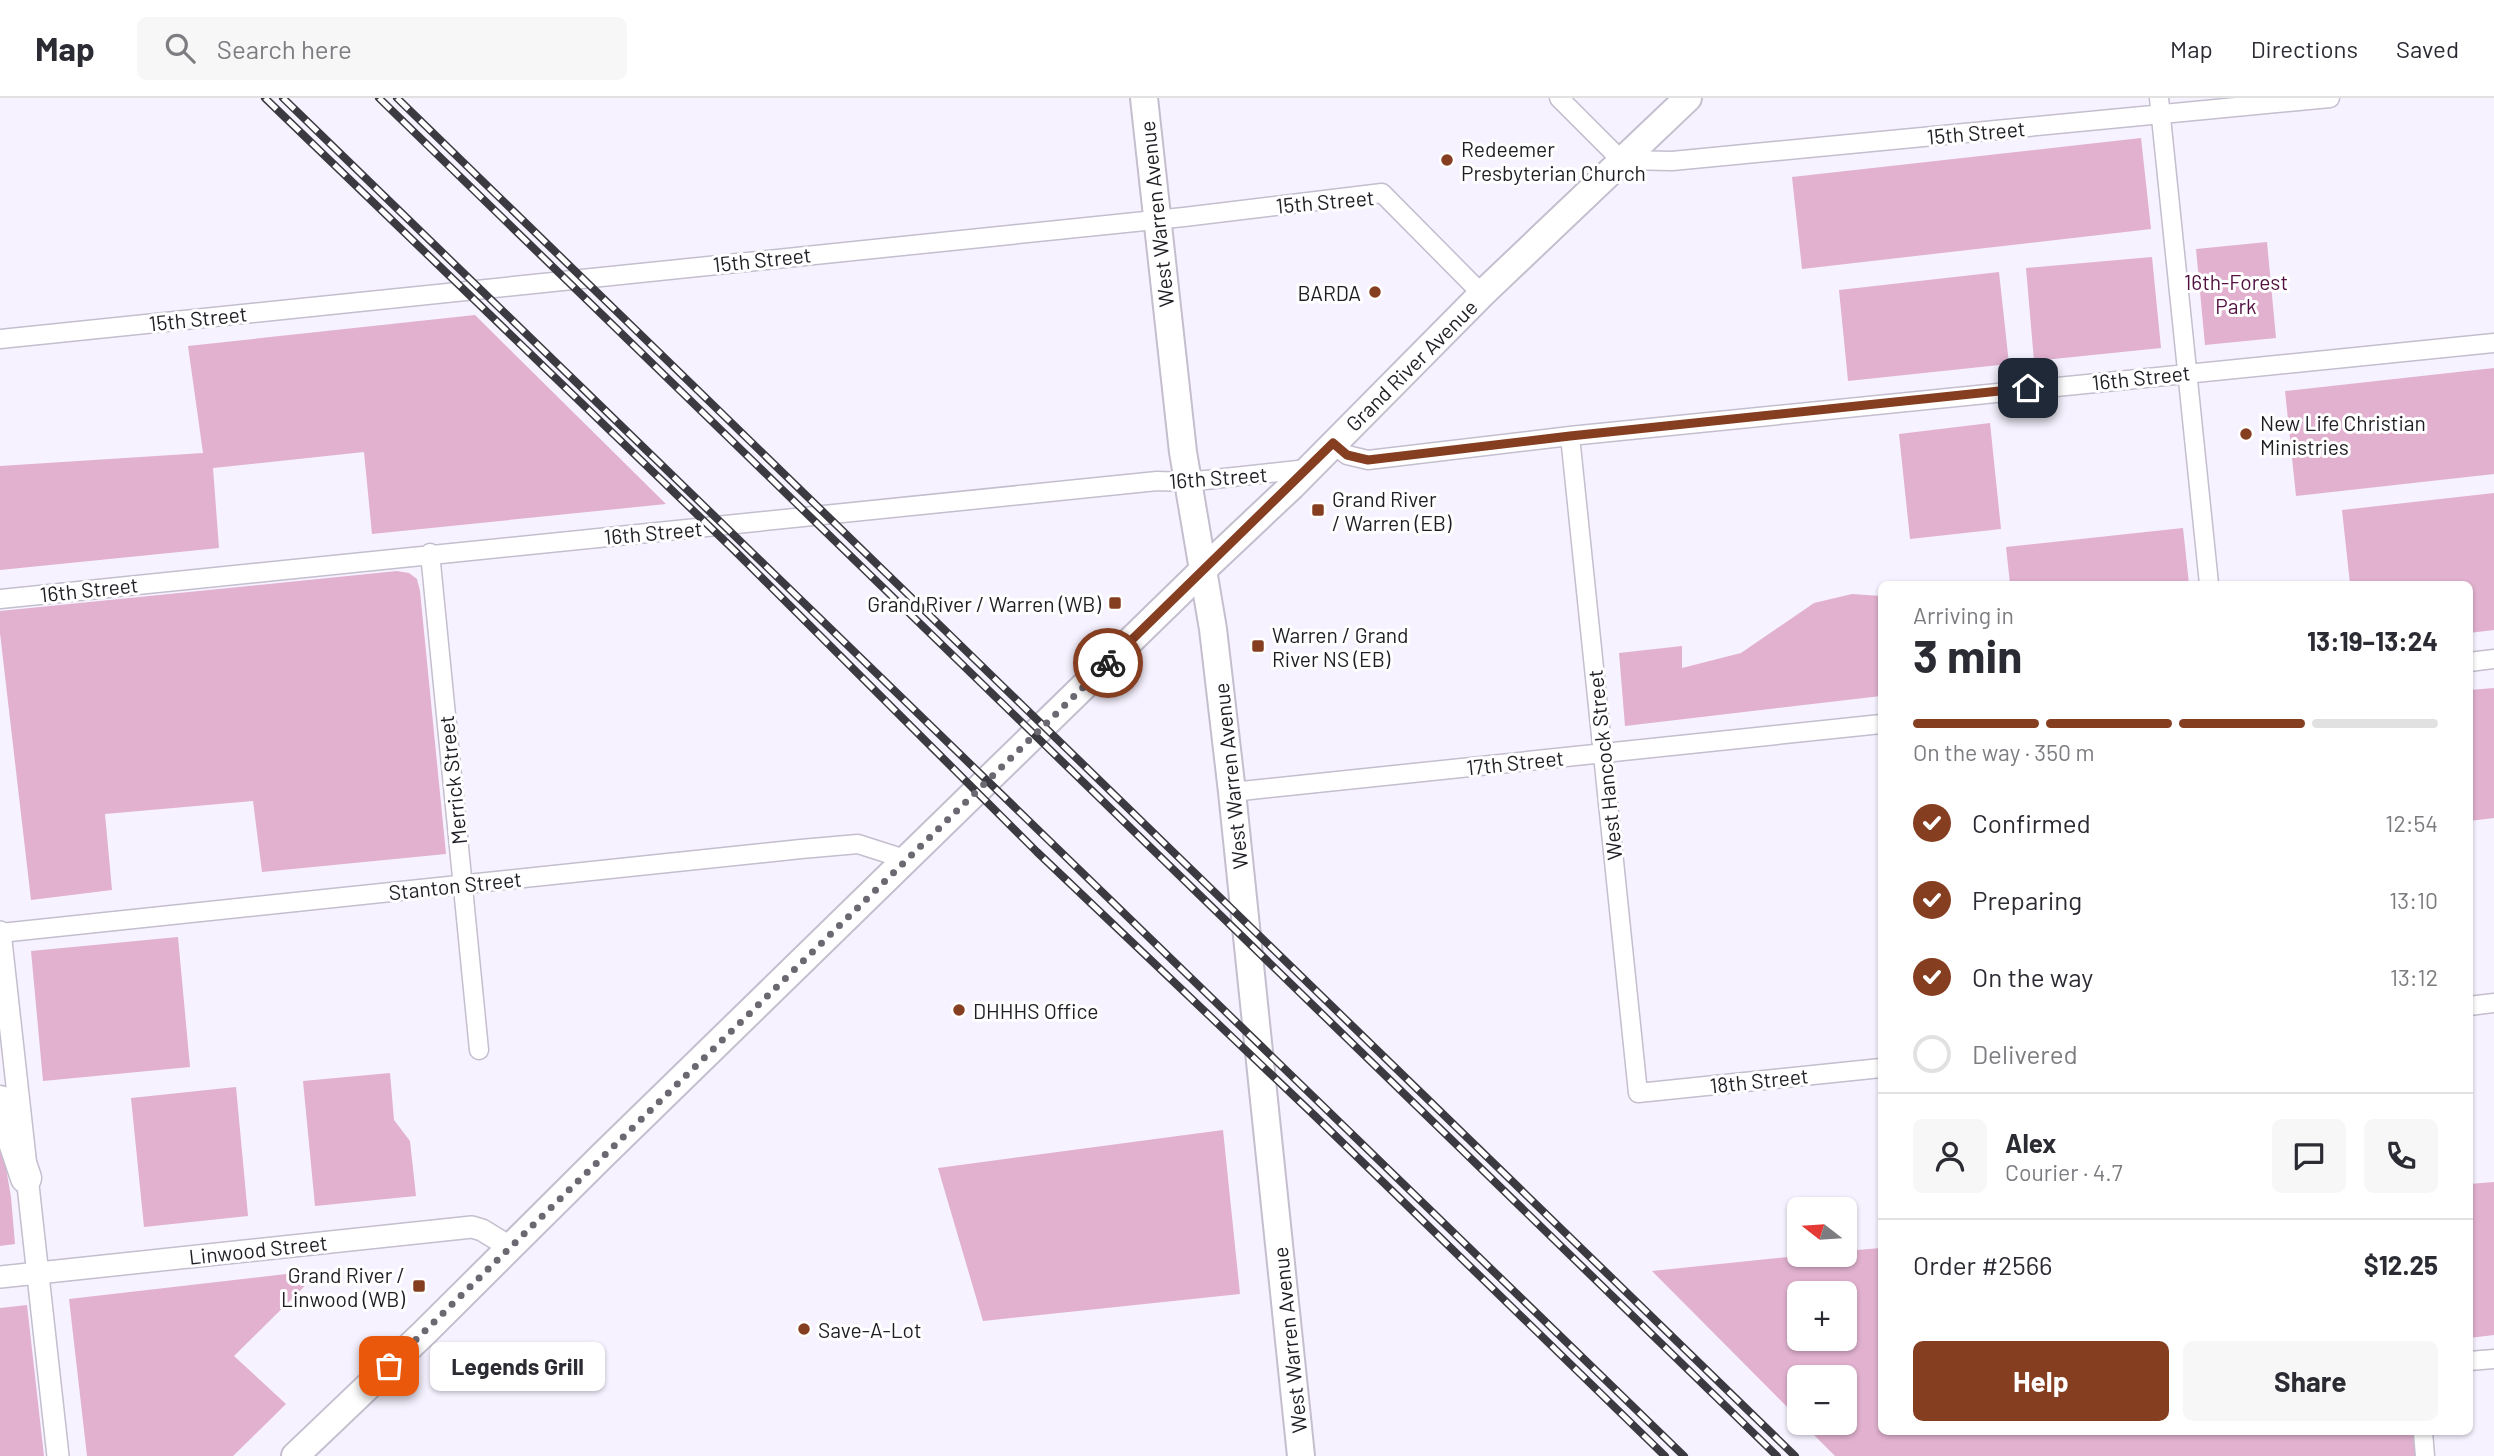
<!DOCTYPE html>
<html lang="en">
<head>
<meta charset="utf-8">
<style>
  :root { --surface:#fff; --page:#f7f7f7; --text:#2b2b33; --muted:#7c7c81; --line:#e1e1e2; --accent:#863e21 }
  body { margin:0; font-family:Barlow,sans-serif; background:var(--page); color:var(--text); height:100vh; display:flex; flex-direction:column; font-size:26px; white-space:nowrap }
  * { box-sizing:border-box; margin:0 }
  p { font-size:23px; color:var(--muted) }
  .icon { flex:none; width:38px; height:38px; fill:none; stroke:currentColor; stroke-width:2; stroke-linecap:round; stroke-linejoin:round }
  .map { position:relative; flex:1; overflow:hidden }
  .details { position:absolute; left:1878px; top:483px; width:595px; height:854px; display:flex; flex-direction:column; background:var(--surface); border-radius:10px; box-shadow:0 2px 5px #0004 }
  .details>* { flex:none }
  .needle { width:46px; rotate:287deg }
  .fabs { position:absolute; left:1787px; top:1099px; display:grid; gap:14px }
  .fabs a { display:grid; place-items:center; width:70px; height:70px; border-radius:10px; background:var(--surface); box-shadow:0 2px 5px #0004; font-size:35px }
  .pin { position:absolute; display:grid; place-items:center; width:60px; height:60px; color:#fff; margin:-30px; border-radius:14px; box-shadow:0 4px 10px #0006 }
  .courier { position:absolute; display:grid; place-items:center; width:70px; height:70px; margin:-35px; border:5px solid #863e21; border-radius:50%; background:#fff; color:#222; box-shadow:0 2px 9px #0007 }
  .bubble { position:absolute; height:49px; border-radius:10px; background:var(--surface); box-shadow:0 2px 5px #0004; font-size:23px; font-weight:700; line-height:49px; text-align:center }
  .overview em { font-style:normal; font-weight:700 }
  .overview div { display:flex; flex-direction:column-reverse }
  .overview { display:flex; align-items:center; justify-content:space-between; height:119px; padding:0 35px }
  h1 { font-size:46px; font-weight:700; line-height:52px }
  .bar { display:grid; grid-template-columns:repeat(4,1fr); gap:10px 7px; align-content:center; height:84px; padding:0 35px }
  .bar i { height:9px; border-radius:5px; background:var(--line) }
  .bar .active { background:var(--accent) }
  .bar p { grid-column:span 4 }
  .line { display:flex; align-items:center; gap:18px; padding:0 35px; border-top:2px solid var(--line) }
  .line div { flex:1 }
  .round { display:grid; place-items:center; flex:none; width:74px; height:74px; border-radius:10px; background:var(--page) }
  ol { padding:0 35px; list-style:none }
  li { display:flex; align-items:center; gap:21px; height:77px }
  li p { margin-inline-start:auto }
  li .icon { padding:7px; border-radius:50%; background:var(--accent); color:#fff; stroke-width:4 }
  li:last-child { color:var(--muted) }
  li i { width:38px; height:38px; border:4px solid var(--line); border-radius:50% }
  .cta { display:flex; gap:14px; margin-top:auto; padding:14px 35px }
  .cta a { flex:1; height:80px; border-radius:10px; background:var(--accent); color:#fff; font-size:28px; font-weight:700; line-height:80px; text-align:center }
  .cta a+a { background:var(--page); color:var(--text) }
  header { display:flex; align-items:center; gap:42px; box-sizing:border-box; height:98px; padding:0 35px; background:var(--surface); border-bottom:2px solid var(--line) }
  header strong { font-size:33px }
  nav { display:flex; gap:38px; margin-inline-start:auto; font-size:24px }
  .search { width:490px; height:63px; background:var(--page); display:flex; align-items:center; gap:18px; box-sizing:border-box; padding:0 24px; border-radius:10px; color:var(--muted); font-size:26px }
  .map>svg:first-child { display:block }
</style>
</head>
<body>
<header>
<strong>Map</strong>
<div class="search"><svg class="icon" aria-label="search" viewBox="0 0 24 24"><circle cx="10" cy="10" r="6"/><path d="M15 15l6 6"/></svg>Search here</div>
<nav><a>Map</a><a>Directions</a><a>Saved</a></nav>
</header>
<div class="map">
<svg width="2494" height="1358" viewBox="0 0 2494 1358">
  <rect width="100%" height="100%" fill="#f6f2ff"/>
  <path fill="#e1b1cf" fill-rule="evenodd" d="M 2141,40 L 2151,131 L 1802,171 L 1792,79 Z
    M 2267,144 L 2276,240 L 2205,247 L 2196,151 Z
    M 2152,159 L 2161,250 L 2034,263 L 2026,170 Z
    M 1999,174 L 2009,266 L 1848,283 L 1839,192 Z
    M 475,217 L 666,406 L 372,436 L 364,354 L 213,370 L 219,450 L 0,472 L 0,368 L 203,355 L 188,248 Z
    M 2494,270 L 2494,376 L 2296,398 L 2285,293 Z
    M 1990,325 L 2001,431 L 1910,441 L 1899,336 Z
    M 2494,395 L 2494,532 L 2469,535 L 2469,486 L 2350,486 L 2342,412 Z
    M 2183,430 L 2189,486 L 2010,486 L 2006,449 Z
    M 397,473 L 409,475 L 417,481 L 420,493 L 446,756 L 262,774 L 253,703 L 105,716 L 112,792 L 31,802 L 0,535 L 0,513 Z
    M 1852,496 L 1881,498 L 1881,598 L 1625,628 L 1619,555 L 1682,548 L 1682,570 L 1741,555 L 1814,505 Z
    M 2494,590 L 2494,720 L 2469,723 L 2469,592 Z
    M 178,839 L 190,969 L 43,983 L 31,853 Z
    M 390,975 L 394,1022 L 410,1043 L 416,1098 L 315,1108 L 303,983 Z
    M 236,989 L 248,1118 L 144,1129 L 131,1000 Z
    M 1223,1032 L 1240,1196 L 983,1223 L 938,1070 Z
    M 0,1035 L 11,1099 L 15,1146 L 0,1148 Z
    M 2494,1084 L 2494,1237 L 2469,1240 L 2469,1086 Z
    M 1881,1150 L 1881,1334 L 2414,1334 L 2416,1358 L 1835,1358 L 1802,1325 L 1844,1325 L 1844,1279 L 1799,1279 L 1799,1321 L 1652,1173 L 1808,1157 L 1844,1157 L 1845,1153 ZM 1799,1195 L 1844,1195 L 1844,1241 L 1799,1241 Z
    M 321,1172 L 234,1258 L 286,1306 L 233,1358 L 87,1358 L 69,1201 Z
    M 27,1207 L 44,1358 L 0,1358 L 0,1210 Z"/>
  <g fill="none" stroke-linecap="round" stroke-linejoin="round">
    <g stroke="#c4bece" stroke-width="21">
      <path id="minor" d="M 1559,0 L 1621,62 L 1672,63 L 2330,0
        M 2159,0 L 2209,486
        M 0,241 L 1184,119 L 1382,95 L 1482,196
        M 1570,338 L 1638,995 L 1881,970
        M 1333,346 L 1347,357 L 1368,362 L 1570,338 L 2494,245
        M 430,455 L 479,952
        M 0,501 C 386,460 772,424 1157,383 L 1187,384 L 1307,371
        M 2469,564 L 2494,561
        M 1232,694 L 1881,626
        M 0,835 L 801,751 L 858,746 L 908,762
        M 2469,908 L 2494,905
        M 2469,1263 L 2494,1261
        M 2423,1334 L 2425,1358"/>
    </g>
    <g stroke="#c4bece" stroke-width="24">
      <path id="tertiary" d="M 0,834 L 58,1358
        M 0,1179 L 472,1129 L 482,1132 L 510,1149"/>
    </g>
    <g stroke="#c4bece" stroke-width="30">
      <path id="primary" d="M 1144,0 L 1183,354 L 1213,531 L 1232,694 L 1301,1358
        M 295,1358 L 424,1235 L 602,1058 L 1204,471 L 1292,388 L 1482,196 L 1688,0"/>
    </g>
    <g stroke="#c4bece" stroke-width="33">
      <path id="motorway" d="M 0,1003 L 26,1080"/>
    </g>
    <use href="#minor" stroke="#fff" stroke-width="18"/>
    <use href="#tertiary" stroke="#fff" stroke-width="21"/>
    <use href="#primary" stroke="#fff" stroke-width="26"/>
    <use href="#motorway" stroke="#fff" stroke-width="30"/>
    <g stroke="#3c3a41" stroke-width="8">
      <path id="rail" d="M 265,0 L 734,452 L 1037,754 L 1315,1018 L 1665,1358
        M 283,0 L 1684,1358
        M 379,0 L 1777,1358
        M 397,0 L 1795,1358"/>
    </g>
    <use href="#rail" stroke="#fff" stroke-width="5" stroke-dasharray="16" stroke-linecap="butt"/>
  </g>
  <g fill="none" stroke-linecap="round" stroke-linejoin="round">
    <path stroke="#6b6871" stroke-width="7" stroke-dasharray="0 12.6" d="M 389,1268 L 1108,565"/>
    <path stroke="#863e21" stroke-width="9" d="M 1108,565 L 1333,345 L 1347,357 L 1368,362 L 1570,338 L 2028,290"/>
  </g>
  <g fill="#863e21" stroke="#fff" stroke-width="2.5">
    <circle cx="1447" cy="62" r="7"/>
    <circle cx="1375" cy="194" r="7"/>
    <circle cx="2246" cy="336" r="7"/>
    <rect x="1311" y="405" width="14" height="14" rx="3.5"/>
    <rect x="1108" y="498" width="14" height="14" rx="3.5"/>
    <rect x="1251" y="541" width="14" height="14" rx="3.5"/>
    <circle cx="959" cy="912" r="7"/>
    <rect x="412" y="1181" width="14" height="14" rx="3.5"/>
    <circle cx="804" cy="1231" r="7"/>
  </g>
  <g text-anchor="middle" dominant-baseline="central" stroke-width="6" stroke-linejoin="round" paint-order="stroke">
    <g font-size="21" fill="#201e24" stroke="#fff">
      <text transform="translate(1976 34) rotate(-5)">15th Street</text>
      <text transform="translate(1325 103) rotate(-5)">15th Street</text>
      <text transform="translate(1156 116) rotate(-96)">West Warren Avenue</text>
      <text transform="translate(762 161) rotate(-6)">15th Street</text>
      <text transform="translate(198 220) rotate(-6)">15th Street</text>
      <text transform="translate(1411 267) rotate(-45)">Grand River Avenue</text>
      <text transform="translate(2141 279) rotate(-6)">16th Street</text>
      <text transform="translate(1218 379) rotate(-4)">16th Street</text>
      <text transform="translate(653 434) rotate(-5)">16th Street</text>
      <text transform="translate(89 491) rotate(-6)">16th Street</text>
      <text transform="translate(1515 664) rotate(-6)">17th Street</text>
      <text transform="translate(1604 667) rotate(-96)">West Hancock Street</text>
      <text transform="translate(1230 678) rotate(-96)">West Warren Avenue</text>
      <text transform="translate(452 682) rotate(-96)">Merrick Street</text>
      <text transform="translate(455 787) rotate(-6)">Stanton Street</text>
      <text transform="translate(1759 982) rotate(-6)">18th Street</text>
      <text transform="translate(258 1151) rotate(-6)">Linwood Street</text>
      <text transform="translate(1289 1242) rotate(-96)">West Warren Avenue</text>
    </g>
    <g font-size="21" fill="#201e24" stroke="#fff" text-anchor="start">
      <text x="1461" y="50">Redeemer<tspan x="1461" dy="24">Presbyterian Church</tspan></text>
      <text x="1361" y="194" text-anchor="end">BARDA</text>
      <text x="2260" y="324">New Life Christian<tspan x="2260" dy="24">Ministries</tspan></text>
      <text x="1332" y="400">Grand River<tspan x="1332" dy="24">/ Warren (EB)</tspan></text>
      <text x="1101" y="505" text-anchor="end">Grand River / Warren (WB)</text>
      <text x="1272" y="536">Warren / Grand<tspan x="1272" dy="24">River NS (EB)</tspan></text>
      <text x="973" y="912">DHHHS Office</text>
      <text x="405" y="1176" text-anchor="end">Grand River /<tspan x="405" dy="24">Linwood (WB)</tspan></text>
      <text x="818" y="1231">Save-A-Lot</text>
    </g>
    <g font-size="21" fill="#531141" stroke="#fff">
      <text x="2236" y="183">16th-Forest<tspan x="2236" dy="24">Park</tspan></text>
    </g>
  </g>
</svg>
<div class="fabs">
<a><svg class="needle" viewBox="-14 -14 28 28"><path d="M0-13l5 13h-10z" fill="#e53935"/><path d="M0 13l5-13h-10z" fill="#7c7c81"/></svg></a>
<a>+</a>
<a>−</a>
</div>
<div class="pin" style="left:389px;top:1268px;background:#ea580c"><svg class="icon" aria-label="bag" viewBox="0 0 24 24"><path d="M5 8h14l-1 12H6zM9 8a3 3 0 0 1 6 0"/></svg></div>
<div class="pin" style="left:2028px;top:290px;background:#1f2937"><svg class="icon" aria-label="home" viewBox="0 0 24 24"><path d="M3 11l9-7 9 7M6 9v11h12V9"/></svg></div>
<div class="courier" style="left:1108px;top:565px"><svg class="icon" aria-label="bike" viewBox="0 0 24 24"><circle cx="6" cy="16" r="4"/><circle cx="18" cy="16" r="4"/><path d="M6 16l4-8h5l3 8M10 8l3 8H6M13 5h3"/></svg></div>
<div class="bubble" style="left:430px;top:1244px;width:175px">Legends Grill</div>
<section class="details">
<div class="overview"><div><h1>3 min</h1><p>Arriving in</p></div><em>13:19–13:24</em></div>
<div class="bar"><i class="active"></i><i class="active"></i><i class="active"></i><i></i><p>On the way · 350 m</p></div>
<ol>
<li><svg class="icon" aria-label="check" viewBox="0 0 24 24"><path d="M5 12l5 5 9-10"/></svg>Confirmed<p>12:54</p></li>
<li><svg class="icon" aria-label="check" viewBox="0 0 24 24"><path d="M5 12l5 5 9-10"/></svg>Preparing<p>13:10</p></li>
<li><svg class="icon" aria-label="check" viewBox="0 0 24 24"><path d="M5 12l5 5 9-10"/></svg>On the way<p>13:12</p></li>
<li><i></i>Delivered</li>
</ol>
<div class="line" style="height:126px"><a class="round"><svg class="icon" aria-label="person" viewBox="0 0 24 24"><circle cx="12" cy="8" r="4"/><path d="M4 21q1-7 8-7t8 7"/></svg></a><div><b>Alex</b><p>Courier · 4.7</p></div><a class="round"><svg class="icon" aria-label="chat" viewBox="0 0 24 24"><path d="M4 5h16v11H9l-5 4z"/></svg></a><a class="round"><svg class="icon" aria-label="phone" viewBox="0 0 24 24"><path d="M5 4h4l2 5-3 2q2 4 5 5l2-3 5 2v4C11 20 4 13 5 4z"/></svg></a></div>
<div class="line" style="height:91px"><div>Order #2566</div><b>$12.25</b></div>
<div class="cta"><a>Help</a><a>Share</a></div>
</section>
</div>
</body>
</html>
